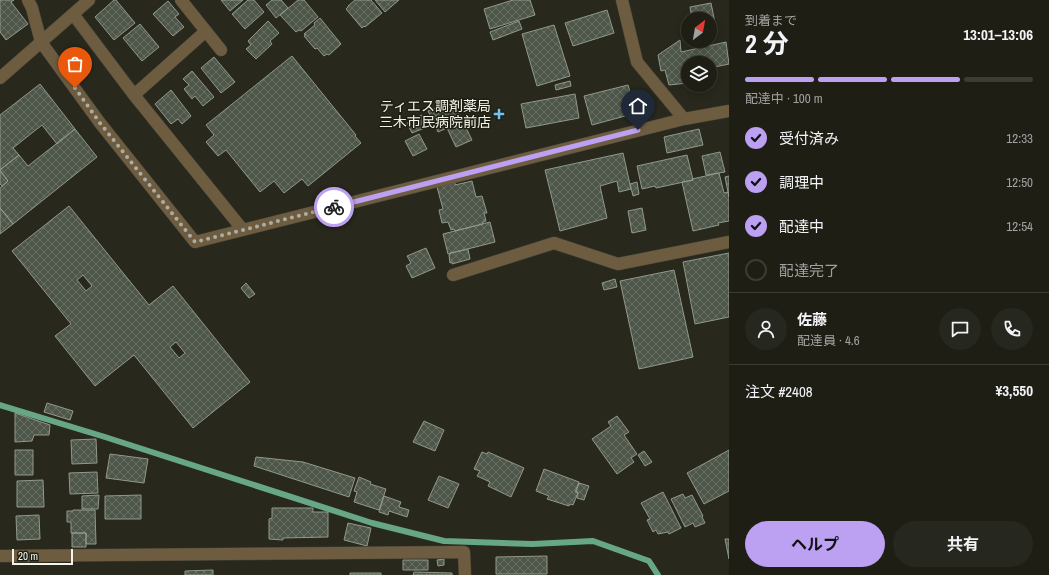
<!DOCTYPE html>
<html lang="ja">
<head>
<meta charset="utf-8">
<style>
  :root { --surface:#1e1e15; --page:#26271e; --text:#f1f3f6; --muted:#a1a2a0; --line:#3c3c34; --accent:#bca0f2 }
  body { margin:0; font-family:"Archivo Narrow","Noto Sans JP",sans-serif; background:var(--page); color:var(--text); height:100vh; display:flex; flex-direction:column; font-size:15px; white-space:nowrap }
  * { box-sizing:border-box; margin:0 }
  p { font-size:13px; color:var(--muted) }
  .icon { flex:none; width:22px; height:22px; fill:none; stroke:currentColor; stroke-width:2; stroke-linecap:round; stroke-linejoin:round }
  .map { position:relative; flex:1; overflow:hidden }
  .sheet { display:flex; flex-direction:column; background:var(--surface); width:320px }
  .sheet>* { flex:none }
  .needle { width:26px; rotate:31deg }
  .fabs { position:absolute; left:681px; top:12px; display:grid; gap:8px }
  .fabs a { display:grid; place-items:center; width:36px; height:36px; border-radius:50%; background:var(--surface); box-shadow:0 2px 10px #0003,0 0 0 1px var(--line); font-size:20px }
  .scale { position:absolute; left:12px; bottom:10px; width:61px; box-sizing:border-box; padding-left:4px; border:2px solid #f4f4ec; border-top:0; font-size:11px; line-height:14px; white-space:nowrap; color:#f4f4ec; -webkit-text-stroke:3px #1f1f13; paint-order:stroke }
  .pin { position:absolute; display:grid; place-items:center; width:34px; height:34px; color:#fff; margin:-41px -17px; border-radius:50% 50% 50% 0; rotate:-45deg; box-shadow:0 0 4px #0007 }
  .pin .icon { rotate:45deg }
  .courier { position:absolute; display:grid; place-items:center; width:40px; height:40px; margin:-20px; border:3px solid #bca0f2; border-radius:50%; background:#fff; color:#222; box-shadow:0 1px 5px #0007 }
  .overview em { font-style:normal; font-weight:700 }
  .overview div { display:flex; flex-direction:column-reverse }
  .overview { display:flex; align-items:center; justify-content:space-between; height:68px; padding:0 16px }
  h1 { font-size:26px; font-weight:700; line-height:30px }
  .bar { display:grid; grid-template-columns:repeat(4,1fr); gap:6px 4px; align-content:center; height:48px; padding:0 16px }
  .bar i { height:5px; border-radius:3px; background:var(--line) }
  .bar .current { background:var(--accent) }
  .bar p { grid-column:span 4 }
  .line { display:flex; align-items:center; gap:10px; padding:0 16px; border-top:1px solid var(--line) }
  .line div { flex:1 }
  .round { display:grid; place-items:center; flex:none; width:42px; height:42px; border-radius:21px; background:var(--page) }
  ol { padding:0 16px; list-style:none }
  li { display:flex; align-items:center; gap:12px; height:44px }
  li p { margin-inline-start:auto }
  li .icon { padding:4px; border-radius:50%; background:var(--accent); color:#111; stroke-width:4 }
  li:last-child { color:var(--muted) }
  li i { width:22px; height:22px; border:2px solid var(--line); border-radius:50% }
  .primary-button { display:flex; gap:8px; margin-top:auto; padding:8px 16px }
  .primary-button a { flex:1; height:46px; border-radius:24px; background:var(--accent); color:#111; font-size:16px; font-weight:700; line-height:46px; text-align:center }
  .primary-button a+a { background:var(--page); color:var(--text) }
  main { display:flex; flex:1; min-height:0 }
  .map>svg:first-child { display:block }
</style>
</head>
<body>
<main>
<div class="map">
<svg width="729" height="575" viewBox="0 0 729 575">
  <defs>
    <pattern id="building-cross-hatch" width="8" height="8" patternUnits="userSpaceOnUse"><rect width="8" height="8" fill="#4e564a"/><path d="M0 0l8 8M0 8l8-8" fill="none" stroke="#686f64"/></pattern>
  </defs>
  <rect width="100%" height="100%" fill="#28281c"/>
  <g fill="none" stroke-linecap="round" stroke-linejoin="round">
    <path stroke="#67a686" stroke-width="6" d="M 0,405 L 105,437 L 372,523 L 444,541 L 533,544 L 593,541 L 649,561 L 658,575"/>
  </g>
  <path fill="url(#building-cross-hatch)" stroke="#91998c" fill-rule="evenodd" d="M 0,0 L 14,0 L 11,2 L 28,24 L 6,40 L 0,32 Z
    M 114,0 L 116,0 L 135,23 L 114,40 L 95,17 Z
    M 221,0 L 243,0 L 230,11 Z
    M 248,0 L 254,0 L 264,12 L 245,29 L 232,14 Z
    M 272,0 L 281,0 L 288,8 L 276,18 L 266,5 Z
    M 298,0 L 304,0 L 318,17 L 301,31 L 299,30 L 296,32 L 280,15 Z
    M 355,0 L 371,0 L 382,13 L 365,27 L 364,26 L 362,28 L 346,9 L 348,7 L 348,6 Z
    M 375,0 L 399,0 L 385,12 Z
    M 513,0 L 530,0 L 535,15 L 490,29 L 484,9 Z
    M 168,1 L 179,14 L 175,17 L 184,27 L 173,36 L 153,14 Z
    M 711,3 L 715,23 L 710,24 L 710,19 L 692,19 L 690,7 Z
    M 607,10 L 614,33 L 573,46 L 565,23 Z
    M 320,18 L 341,44 L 329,55 L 327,54 L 324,56 L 317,48 L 315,49 L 304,36 L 306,35 L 304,34 L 315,25 L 314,23 Z
    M 268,21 L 279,33 L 270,41 L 272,44 L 256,59 L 246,49 L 251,45 L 248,41 Z
    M 519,21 L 522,29 L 493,40 L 490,32 Z
    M 140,24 L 159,47 L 142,61 L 123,38 Z
    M 554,25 L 570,76 L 537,86 L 522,34 Z
    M 680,40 L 681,52 L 726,42 L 729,64 L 710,68 L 710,63 L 688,63 L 688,72 L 685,72 L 688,83 L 669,85 L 665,70 L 661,71 L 658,55 Z
    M 292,56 L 356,135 L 355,136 L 361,143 L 308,186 L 302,179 L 284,193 L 274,181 L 260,192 L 226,150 L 218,156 L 206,142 L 214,135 L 206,125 Z
    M 214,57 L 235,82 L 221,93 L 201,68 Z
    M 192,71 L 214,97 L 203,106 L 195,96 L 192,99 L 184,89 L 189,85 L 183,79 Z
    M 570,81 L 571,86 L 556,90 L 555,85 Z
    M 40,84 L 75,129 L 57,144 L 42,125 L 13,148 L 19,155 L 0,170 L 0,115 Z
    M 628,85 L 636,113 L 592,125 L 584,96 Z
    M 171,90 L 191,116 L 182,124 L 178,119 L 171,124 L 155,104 Z
    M 575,94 L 579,118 L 526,128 L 521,104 Z
    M 452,100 L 472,140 L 456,147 L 447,128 L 438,132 L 428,111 Z
    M 422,115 L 427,127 L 412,133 L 407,123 Z
    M 75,129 L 97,157 L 13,224 L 0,208 L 0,188 L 8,181 L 0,170 L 19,155 L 28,166 Z
    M 699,129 L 703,145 L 667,153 L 664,137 Z
    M 419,134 L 427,149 L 413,156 L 405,141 Z
    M 720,152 L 725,172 L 706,175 L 702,156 Z
    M 623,153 L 631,189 L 619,192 L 617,181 L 600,186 L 607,218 L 560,231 L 545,170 Z
    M 687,155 L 693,180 L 656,188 L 655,186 L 642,189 L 637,166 Z
    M 0,171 L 8,181 L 2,186 L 0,184 Z
    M 719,173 L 724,193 L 728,192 L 729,197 L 729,221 L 718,223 L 719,225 L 693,231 L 682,182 L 693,180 L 692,179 Z
    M 729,176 L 729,197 L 725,177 Z
    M 472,181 L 476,197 L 482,196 L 487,213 L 484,213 L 486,221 L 483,222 L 483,224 L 455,231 L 454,229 L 451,230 L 448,222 L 442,223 L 439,210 L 443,209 L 437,187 L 455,183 L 455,185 Z
    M 637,182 L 639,194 L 633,196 L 630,184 Z
    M 69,206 L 149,305 L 173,286 L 250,382 L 193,428 L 134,355 L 95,386 L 55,336 L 71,324 L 12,251 ZM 83,275 L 92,286 L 86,291 L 77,280 ZM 176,342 L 185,353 L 179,358 L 170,347 Z
    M 0,208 L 13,224 L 0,234 Z
    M 642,208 L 646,230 L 632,233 L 628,211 Z
    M 490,222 L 495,242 L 448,254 L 443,234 Z
    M 426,248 L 435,268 L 412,278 L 406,266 L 411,263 L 407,256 Z
    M 468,249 L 470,259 L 452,264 L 452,262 L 450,263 L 449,255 L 450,255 L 450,253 Z
    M 729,253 L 729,317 L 695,324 L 683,262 Z
    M 674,270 L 693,357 L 639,369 L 620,281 Z
    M 615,279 L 617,287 L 604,290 L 602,283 Z
    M 246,283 L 255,294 L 249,298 L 241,288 Z
    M 47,403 L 73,411 L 70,420 L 44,412 Z
    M 15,413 L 50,425 L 49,435 L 34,435 L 32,441 L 15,442 Z
    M 617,416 L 629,432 L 624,435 L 637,454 L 631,458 L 634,462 L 617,474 L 592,439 L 611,426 L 608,422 Z
    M 424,421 L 444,430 L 435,451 L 413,442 Z
    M 96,439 L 97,463 L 72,464 L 71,440 Z
    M 15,450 L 33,450 L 33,475 L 15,475 Z
    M 729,450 L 729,491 L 704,504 L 687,473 Z
    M 644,451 L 652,462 L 645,466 L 638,455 Z
    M 482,452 L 487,454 L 488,452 L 524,468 L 511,497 L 488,486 L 490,482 L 477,476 L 480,471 L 474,469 Z
    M 110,454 L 148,459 L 144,483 L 106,478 Z
    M 256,457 L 303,462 L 355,478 L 349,497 L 254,466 Z
    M 544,469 L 579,482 L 575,492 L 578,493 L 573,505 L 570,504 L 569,506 L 547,499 L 549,496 L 536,491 Z
    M 97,472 L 98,493 L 70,494 L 69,473 Z
    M 439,476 L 459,484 L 448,508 L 428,500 Z
    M 359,477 L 371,482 L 370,484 L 386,489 L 379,510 L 354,502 L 357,492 L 354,491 Z
    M 43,480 L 44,507 L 17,507 L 17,481 Z
    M 579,483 L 589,486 L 584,500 L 577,498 L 578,492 L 576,492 Z
    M 663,492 L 681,528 L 669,534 L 668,532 L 658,534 L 656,530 L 653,532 L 647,520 L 650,519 L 641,503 Z
    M 683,494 L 685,498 L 692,495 L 703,516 L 702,517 L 705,523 L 695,527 L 693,523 L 685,527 L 671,499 Z
    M 99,495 L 98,509 L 82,509 L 82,496 Z
    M 141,495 L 141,519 L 105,519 L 105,496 Z
    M 384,496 L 401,502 L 399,507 L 409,510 L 407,517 L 389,511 L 388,515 L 379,512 Z
    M 272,508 L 313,508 L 313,512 L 328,512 L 328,537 L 283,538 L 283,540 L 269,539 L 269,519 L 272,518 Z
    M 73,510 L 95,510 L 96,544 L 86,544 L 86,533 L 71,533 L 71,522 L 67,522 L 67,511 L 73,511 Z
    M 39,515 L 40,539 L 17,540 L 16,516 Z
    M 348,523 L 371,528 L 367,546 L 344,540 Z
    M 72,533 L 86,533 L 86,547 L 72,547 Z
    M 725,539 L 729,539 L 729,559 Z
    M 547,556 L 547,574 L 496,574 L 496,557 Z
    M 444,559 L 444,565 L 438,566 L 437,560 Z
    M 403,560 L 428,560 L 428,570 L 403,570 Z
    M 213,570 L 213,575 L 185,575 L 185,571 Z
    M 414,572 L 452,573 L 452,575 L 413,575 Z
    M 350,573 L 381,573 L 381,575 L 350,575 Z"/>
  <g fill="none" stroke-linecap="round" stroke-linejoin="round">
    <g stroke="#454539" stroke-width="13">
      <path id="street" d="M 28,0 L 32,8 L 41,42 L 100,123 L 195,242 L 684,119 L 729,111
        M 181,0 L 221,50
        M 622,0 L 637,62 L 684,119
        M 73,14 L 134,95 L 243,230
        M 0,78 L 89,0
        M 134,95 L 206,31
        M 453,275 L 554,243 L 618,264 L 729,242
        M 0,556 L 464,552 L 465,575"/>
    </g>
    <use href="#street" stroke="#6d5c40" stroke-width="12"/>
  </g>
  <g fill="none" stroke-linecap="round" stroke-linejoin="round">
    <path stroke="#adada3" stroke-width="4" stroke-dasharray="0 7.2" d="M 75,88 L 100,123 L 195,242 L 334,207"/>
    <path stroke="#bca0f2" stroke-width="5" d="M 334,207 L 638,130"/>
  </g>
  <path fill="#70c1f4" stroke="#1f1f13" stroke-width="1.5" d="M497 108h4v4h4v4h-4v4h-4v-4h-4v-4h4z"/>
  <g text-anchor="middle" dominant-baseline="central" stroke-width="3" stroke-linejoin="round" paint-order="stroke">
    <g font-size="14" fill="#f4f4ec" stroke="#1f1f13" text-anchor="end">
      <text x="491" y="106">ティエス調剤薬局<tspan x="491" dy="16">三木市民病院前店</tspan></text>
    </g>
  </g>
</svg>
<div class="fabs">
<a><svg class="needle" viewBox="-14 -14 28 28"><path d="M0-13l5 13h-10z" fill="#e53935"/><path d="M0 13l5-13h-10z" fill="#a1a2a0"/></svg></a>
<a><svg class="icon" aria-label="layers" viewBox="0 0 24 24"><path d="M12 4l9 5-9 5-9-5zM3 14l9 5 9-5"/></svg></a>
</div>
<div class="scale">20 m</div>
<div class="pin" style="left:75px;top:88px;background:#ea580c"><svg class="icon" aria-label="bag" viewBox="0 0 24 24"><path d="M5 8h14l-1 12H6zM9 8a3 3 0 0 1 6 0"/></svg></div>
<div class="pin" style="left:638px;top:130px;background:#1f2937"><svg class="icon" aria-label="home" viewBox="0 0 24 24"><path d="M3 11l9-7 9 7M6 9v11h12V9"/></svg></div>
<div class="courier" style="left:334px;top:207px"><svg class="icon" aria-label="bike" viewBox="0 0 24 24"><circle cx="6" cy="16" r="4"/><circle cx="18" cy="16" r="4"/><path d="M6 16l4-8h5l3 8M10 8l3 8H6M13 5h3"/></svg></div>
</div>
<section class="sheet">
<div class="overview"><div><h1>2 分</h1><p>到着まで</p></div><em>13:01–13:06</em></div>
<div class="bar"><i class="current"></i><i class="current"></i><i class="current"></i><i></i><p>配達中 · 100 m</p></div>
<ol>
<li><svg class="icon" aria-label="check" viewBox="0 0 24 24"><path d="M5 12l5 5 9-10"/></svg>受付済み<p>12:33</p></li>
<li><svg class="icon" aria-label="check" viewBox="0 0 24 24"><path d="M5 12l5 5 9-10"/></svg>調理中<p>12:50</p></li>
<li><svg class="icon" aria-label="check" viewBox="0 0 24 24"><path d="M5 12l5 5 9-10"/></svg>配達中<p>12:54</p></li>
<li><i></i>配達完了</li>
</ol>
<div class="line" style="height:72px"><a class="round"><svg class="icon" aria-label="person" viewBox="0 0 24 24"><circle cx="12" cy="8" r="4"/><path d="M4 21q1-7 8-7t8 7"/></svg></a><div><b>佐藤</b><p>配達員 · 4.6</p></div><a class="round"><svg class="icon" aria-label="chat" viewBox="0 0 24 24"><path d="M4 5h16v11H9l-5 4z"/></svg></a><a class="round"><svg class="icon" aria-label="phone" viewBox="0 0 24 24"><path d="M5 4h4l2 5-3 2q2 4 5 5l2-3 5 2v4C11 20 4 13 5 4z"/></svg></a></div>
<div class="line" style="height:52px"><div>注文 #2408</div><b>¥3,550</b></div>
<div class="primary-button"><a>ヘルプ</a><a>共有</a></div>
</section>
</main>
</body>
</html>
